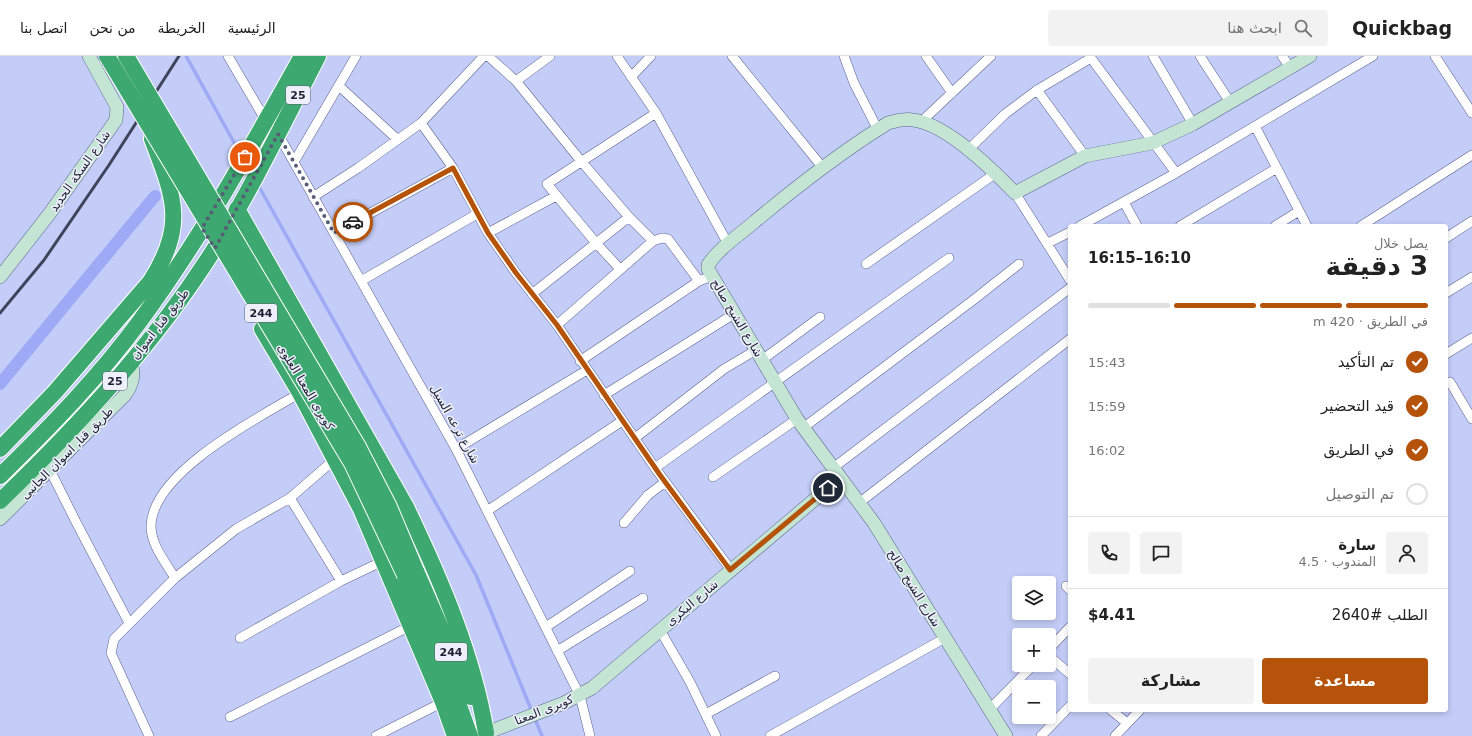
<!DOCTYPE html>
<html lang="ar">
<head>
<meta charset="utf-8">
<style>
  :root { --surface:#fff; --page:#f2f2f2; --text:#222; --muted:#767676; --line:#e0e0e0; --accent:#b45309 }
  body { margin:0; font-family:"DejaVu Sans","Noto Naskh Arabic",sans-serif; background:var(--page); color:var(--text); direction:rtl; height:100vh; display:flex; flex-direction:column; font-size:15px; white-space:nowrap }
  * { box-sizing:border-box; margin:0 }
  p { font-size:13px; color:var(--muted) }
  .icon { flex:none; width:22px; height:22px; fill:none; stroke:currentColor; stroke-width:2; stroke-linecap:round; stroke-linejoin:round }
  .map { position:relative; flex:1; overflow:hidden; direction:ltr }
  .side { position:absolute; left:1068px; top:168px; width:380px; height:488px; display:flex; flex-direction:column; background:var(--surface); border-radius:4px; box-shadow:0 2px 6px #0003; direction:rtl }
  .side>* { flex:none }
  .controls { position:absolute; left:1012px; top:520px; display:grid; gap:8px }
  .controls a { display:grid; place-items:center; width:44px; height:44px; border-radius:4px; background:var(--surface); box-shadow:0 2px 6px #0003; font-size:20px }
  .pin { position:absolute; display:grid; place-items:center; width:34px; height:34px; color:#fff; margin:-17px; border:2px solid #fff; border-radius:50%; box-shadow:0 1px 4px #0007 }
  .courier { position:absolute; display:grid; place-items:center; width:40px; height:40px; margin:-20px; border:3px solid #b45309; border-radius:50%; background:#fff; color:#222; box-shadow:0 1px 5px #0007 }
  .head em { font-style:normal; font-weight:800 }
  .head div { display:flex; flex-direction:column-reverse }
  .head { display:flex; align-items:center; justify-content:space-between; height:68px; padding:0 20px }
  h1 { font-size:26px; font-weight:800; line-height:30px }
  .bar { display:grid; grid-template-columns:repeat(4,1fr); gap:6px 4px; align-content:center; height:48px; padding:0 20px }
  .bar i { height:5px; border-radius:3px; background:var(--line) }
  .bar .active { background:var(--accent) }
  .bar p { grid-column:span 4 }
  .line { display:flex; align-items:center; gap:10px; padding:0 20px; border-top:1px solid var(--line) }
  .line div { flex:1 }
  .round { display:grid; place-items:center; flex:none; width:42px; height:42px; border-radius:4px; background:var(--page) }
  ol { padding:0 20px; list-style:none }
  li { display:flex; align-items:center; gap:12px; height:44px }
  li p { margin-inline-start:auto }
  li .icon { padding:4px; border-radius:50%; background:var(--accent); color:#fff; stroke-width:4 }
  li:last-child { color:var(--muted) }
  li i { width:22px; height:22px; border:2px solid var(--line); border-radius:50% }
  .cta { display:flex; gap:8px; margin-top:auto; padding:8px 20px }
  .cta a { flex:1; height:46px; border-radius:4px; background:var(--accent); color:#fff; font-size:16px; font-weight:800; line-height:46px; text-align:center }
  .cta a+a { background:var(--page); color:var(--text) }
  header { display:flex; align-items:center; gap:24px; box-sizing:border-box; height:56px; padding:0 20px; background:var(--surface); border-bottom:1px solid var(--line) }
  header strong { font-size:19px }
  nav { display:flex; gap:22px; margin-inline-start:auto; font-size:14px }
  .search { width:280px; height:36px; background:var(--page); display:flex; align-items:center; gap:10px; box-sizing:border-box; padding:0 14px; border-radius:4px; color:var(--muted); font-size:15px }
  .map>svg:first-child { display:block }
</style>
</head>
<body>
<header>
<strong>Quickbag</strong>
<div class="search"><svg class="icon" aria-label="search" viewBox="0 0 24 24"><circle cx="10" cy="10" r="6"/><path d="M15 15l6 6"/></svg>ابحث هنا</div>
<nav><a>الرئيسية</a><a>الخريطة</a><a>من نحن</a><a>اتصل بنا</a></nav>
</header>
<div class="map">
<svg width="1472" height="680" viewBox="0 0 1472 680">
  <rect width="100%" height="100%" fill="#c4cdf7"/>
  <g fill="none" stroke-linecap="round" stroke-linejoin="round">
    <path stroke="#9eaaf6" stroke-width="3.5" d="M 186,0 L 241,99
      M 257,127 L 476,519 L 542,680"/>
    <path stroke="#9eaaf6" stroke-width="12" d="M 0,328 L 155,140"/>
    <g stroke="#5b6291" stroke-width="10">
      <path id="street" d="M 228,0 L 266,65
        M 488,0 L 516,25 L 581,105 L 629,161 L 653,185
        M 617,0 L 656,57 L 728,188
        M 732,0 L 823,112
        M 844,0 L 854,27 L 878,74
        M 926,0 L 952,37
        M 1153,0 L 1193,68
        M 1200,0 L 1230,46
        M 1282,0 L 1290,11
        M 1435,0 L 1472,57
        M 631,21 L 651,0
        M 516,25 L 550,0
        M 339,30 L 397,83
        M 1037,34 L 1085,100
        M 922,65 L 991,0
        M 421,67 L 453,112 L 488,177 L 516,217 L 557,269 L 655,412 L 731,514
        M 1255,70 L 1307,170
        M 278,78 L 456,393 L 580,640 L 590,680
        M 968,94 L 1005,58 L 1037,34 L 1091,2 L 1176,117
        M 294,106 L 356,0
        M 1015,137 L 1070,224
        M 313,141 L 358,112 L 421,67 L 484,0
        M 1124,146 L 1137,170
        M 1080,170 L 1176,117 L 1373,0
        M 1180,170 L 1277,112
        M 1275,170 L 1299,155
        M 1361,170 L 1472,99
        M 334,177 L 453,112
        M 488,177 L 556,140
        M 1446,182 L 1472,165
        M 1048,187 L 1070,176
        M 866,208 L 996,117
        M 620,213 L 596,187 L 547,128 L 656,57
        M 361,225 L 477,158
        M 1446,237 L 1472,221
        M 532,238 L 629,161
        M 557,269 L 653,185 L 662,182 L 668,183 L 699,225
        M 1446,298 L 1472,282
        M 762,304 L 820,261
        M 580,305 L 699,225 L 712,220
        M 1450,326 L 1472,363
        M 604,339 L 734,258
        M 803,372 L 972,245 L 1019,208
        M 635,382 L 724,313 L 756,294
        M 456,393 L 587,314
        M 655,412 L 949,202
        M 833,412 L 1070,232
        M 50,414 L 76,466 L 129,567
        M 713,421 L 797,363
        M 290,442 L 341,525
        M 859,447 L 1070,283
        M 487,455 L 622,365
        M 624,467 L 648,439 L 665,426
        M 175,522 L 236,473 L 290,442 L 335,403
        M 1066,530 L 1070,534
        M 546,571 L 630,515
        M 660,574 L 690,626 L 716,680
        M 1025,578 L 1026,579
        M 240,582 L 341,525 L 383,505
        M 1049,593 L 1070,571
        M 557,595 L 643,542
        M 1049,600 L 1070,618
        M 989,654 L 1033,609
        M 1111,654 L 1127,667
        M 706,658 L 775,620
        M 230,661 L 410,570
        M 149,680 L 111,597 L 114,583 L 175,522 C 166,507 151,489 151,470 C 152,416 258,362 300,337
        M 376,680 L 443,646
        M 770,680 L 945,582
        M 1041,680 L 1070,650
        M 1115,680 L 1140,654"/>
    </g>
    <g stroke="#5b6291" stroke-width="14">
      <path id="secondary" d="M 0,221 L 50,157 L 116,64 L 117,51 L 89,0
        M 0,463 L 125,339 C 133,328 135,318 131,305
        M 486,677 L 564,647 L 592,632 L 840,422
        M 1006,680 L 874,467 L 797,363 L 708,213 L 708,209 C 719,192 738,180 753,167 C 796,131 841,96 888,67 C 896,65 904,62 913,64 C 946,68 992,113 1015,137 L 1085,100 L 1152,87 L 1163,82 L 1193,68 L 1310,0"/>
    </g>
    <g stroke="#fff" stroke-width="18">
      <path id="highway" d="M 237,153 L 406,451 C 440,522 473,598 486,677
        M 262,273 L 300,337 L 361,453 L 443,646 L 455,680
        M 0,393 L 55,336 L 150,226 C 187,169 174,141 152,83
        M 0,420 C 50,371 99,321 140,265 C 201,182 252,90 302,0
        M 0,445 C 80,368 156,286 215,192 C 253,130 285,64 318,0
        M 416,515 L 471,641
        M 405,519 L 457,644 L 470,680"/>
    </g>
    <use href="#street" stroke="#fff" stroke-width="9"/>
    <use href="#secondary" stroke="#c5e5d4" stroke-width="13"/>
    <use href="#highway" stroke="#3da86f" stroke-width="16"/>
    <path stroke="#3f435b" stroke-width="3" d="M 0,257 L 44,204 L 109,109 L 179,0"/>
    <g stroke="#fff" stroke-width="18" stroke-linecap="butt">
      <path id="highway-bridge" d="M 107,0 L 352,407 L 405,519
        M 126,0 L 357,389 L 389,451 L 416,515"/>
    </g>
    <use href="#highway-bridge" stroke="#3da86f" stroke-width="16"/>
  </g>
  <g fill="none" stroke-linecap="round" stroke-linejoin="round">
    <path stroke="#575c77" stroke-width="4" stroke-dasharray="0 7.2" d="M 245,101 L 202,172 L 215,192 L 278,78 L 334,177 L 353,166"/>
    <path stroke="#b45309" stroke-width="5" d="M 353,166 L 453,112 L 488,177 L 516,217 L 557,269 L 660,419 L 730,514 L 828,432"/>
  </g>
  <g text-anchor="middle" dominant-baseline="central" stroke-width="3" stroke-linejoin="round" paint-order="stroke">
    <g fill="#edeffa" stroke="#5b5d6e" stroke-width="1">
      <rect x="286" y="30" width="24" height="18" rx="3"/>
      <rect x="245" y="248" width="32" height="18" rx="3"/>
      <rect x="103" y="316" width="24" height="18" rx="3"/>
      <rect x="435" y="587" width="32" height="18" rx="3"/>
    </g>
    <g font-size="11" font-weight="bold" fill="#1c1f32">
      <text x="298" y="39">25</text>
      <text x="261" y="257">244</text>
      <text x="115" y="325">25</text>
      <text x="451" y="596">244</text>
    </g>
    <g font-size="12" fill="#1c1f32" stroke="#edeffa">
      <text transform="translate(80 115) rotate(-55)">شارع السكة الحديد</text>
      <text transform="translate(737 262) rotate(59)">شارع الشيخ صالح</text>
      <text transform="translate(160 268) rotate(-52)">طريق قنا, اسوان</text>
      <text transform="translate(306 331) rotate(59)">كوبرى المعنا العلوى</text>
      <text transform="translate(455 368) rotate(61)">شارع ترعه السيل</text>
      <text transform="translate(67 397) rotate(-45)">طريق قنا, اسوان الجانبى</text>
      <text transform="translate(914 532) rotate(58)">شارع الشيخ صالح</text>
      <text transform="translate(692 547) rotate(-40)">شارع البكرى</text>
      <text transform="translate(544 654) rotate(-22)">كوبرى المعنا</text>
    </g>
  </g>
</svg>
<div class="controls">
<a><svg class="icon" aria-label="layers" viewBox="0 0 24 24"><path d="M12 4l9 5-9 5-9-5zM3 14l9 5 9-5"/></svg></a>
<a>+</a>
<a>−</a>
</div>
<div class="pin" style="left:245px;top:101px;background:#ea580c"><svg class="icon" aria-label="bag" viewBox="0 0 24 24"><path d="M5 8h14l-1 12H6zM9 8a3 3 0 0 1 6 0"/></svg></div>
<div class="pin" style="left:828px;top:432px;background:#1f2937"><svg class="icon" aria-label="home" viewBox="0 0 24 24"><path d="M3 11l9-7 9 7M6 9v11h12V9"/></svg></div>
<div class="courier" style="left:353px;top:166px"><svg class="icon" aria-label="car" viewBox="0 0 24 24"><path d="M5 17H2v-5l4-1 3-4h7l3 4 3 1v5h-3M9 17h6M6 11h13"/><circle cx="7" cy="17" r="2"/><circle cx="17" cy="17" r="2"/></svg></div>
<section class="side">
<div class="head"><div><h1>3 دقيقة</h1><p>يصل خلال</p></div><em>16:10–16:15</em></div>
<div class="bar"><i class="active"></i><i class="active"></i><i class="active"></i><i></i><p>في الطريق · 420 m</p></div>
<ol>
<li><svg class="icon" aria-label="check" viewBox="0 0 24 24"><path d="M5 12l5 5 9-10"/></svg>تم التأكيد<p>15:43</p></li>
<li><svg class="icon" aria-label="check" viewBox="0 0 24 24"><path d="M5 12l5 5 9-10"/></svg>قيد التحضير<p>15:59</p></li>
<li><svg class="icon" aria-label="check" viewBox="0 0 24 24"><path d="M5 12l5 5 9-10"/></svg>في الطريق<p>16:02</p></li>
<li><i></i>تم التوصيل</li>
</ol>
<div class="line" style="height:72px"><a class="round"><svg class="icon" aria-label="person" viewBox="0 0 24 24"><circle cx="12" cy="8" r="4"/><path d="M4 21q1-7 8-7t8 7"/></svg></a><div><b>سارة</b><p>المندوب · 4.5</p></div><a class="round"><svg class="icon" aria-label="chat" viewBox="0 0 24 24"><path d="M4 5h16v11H9l-5 4z"/></svg></a><a class="round"><svg class="icon" aria-label="phone" viewBox="0 0 24 24"><path d="M5 4h4l2 5-3 2q2 4 5 5l2-3 5 2v4C11 20 4 13 5 4z"/></svg></a></div>
<div class="line" style="height:52px"><div>الطلب #2640</div><b>$4.41</b></div>
<div class="cta"><a>مساعدة</a><a>مشاركة</a></div>
</section>
</div>
</body>
</html>
